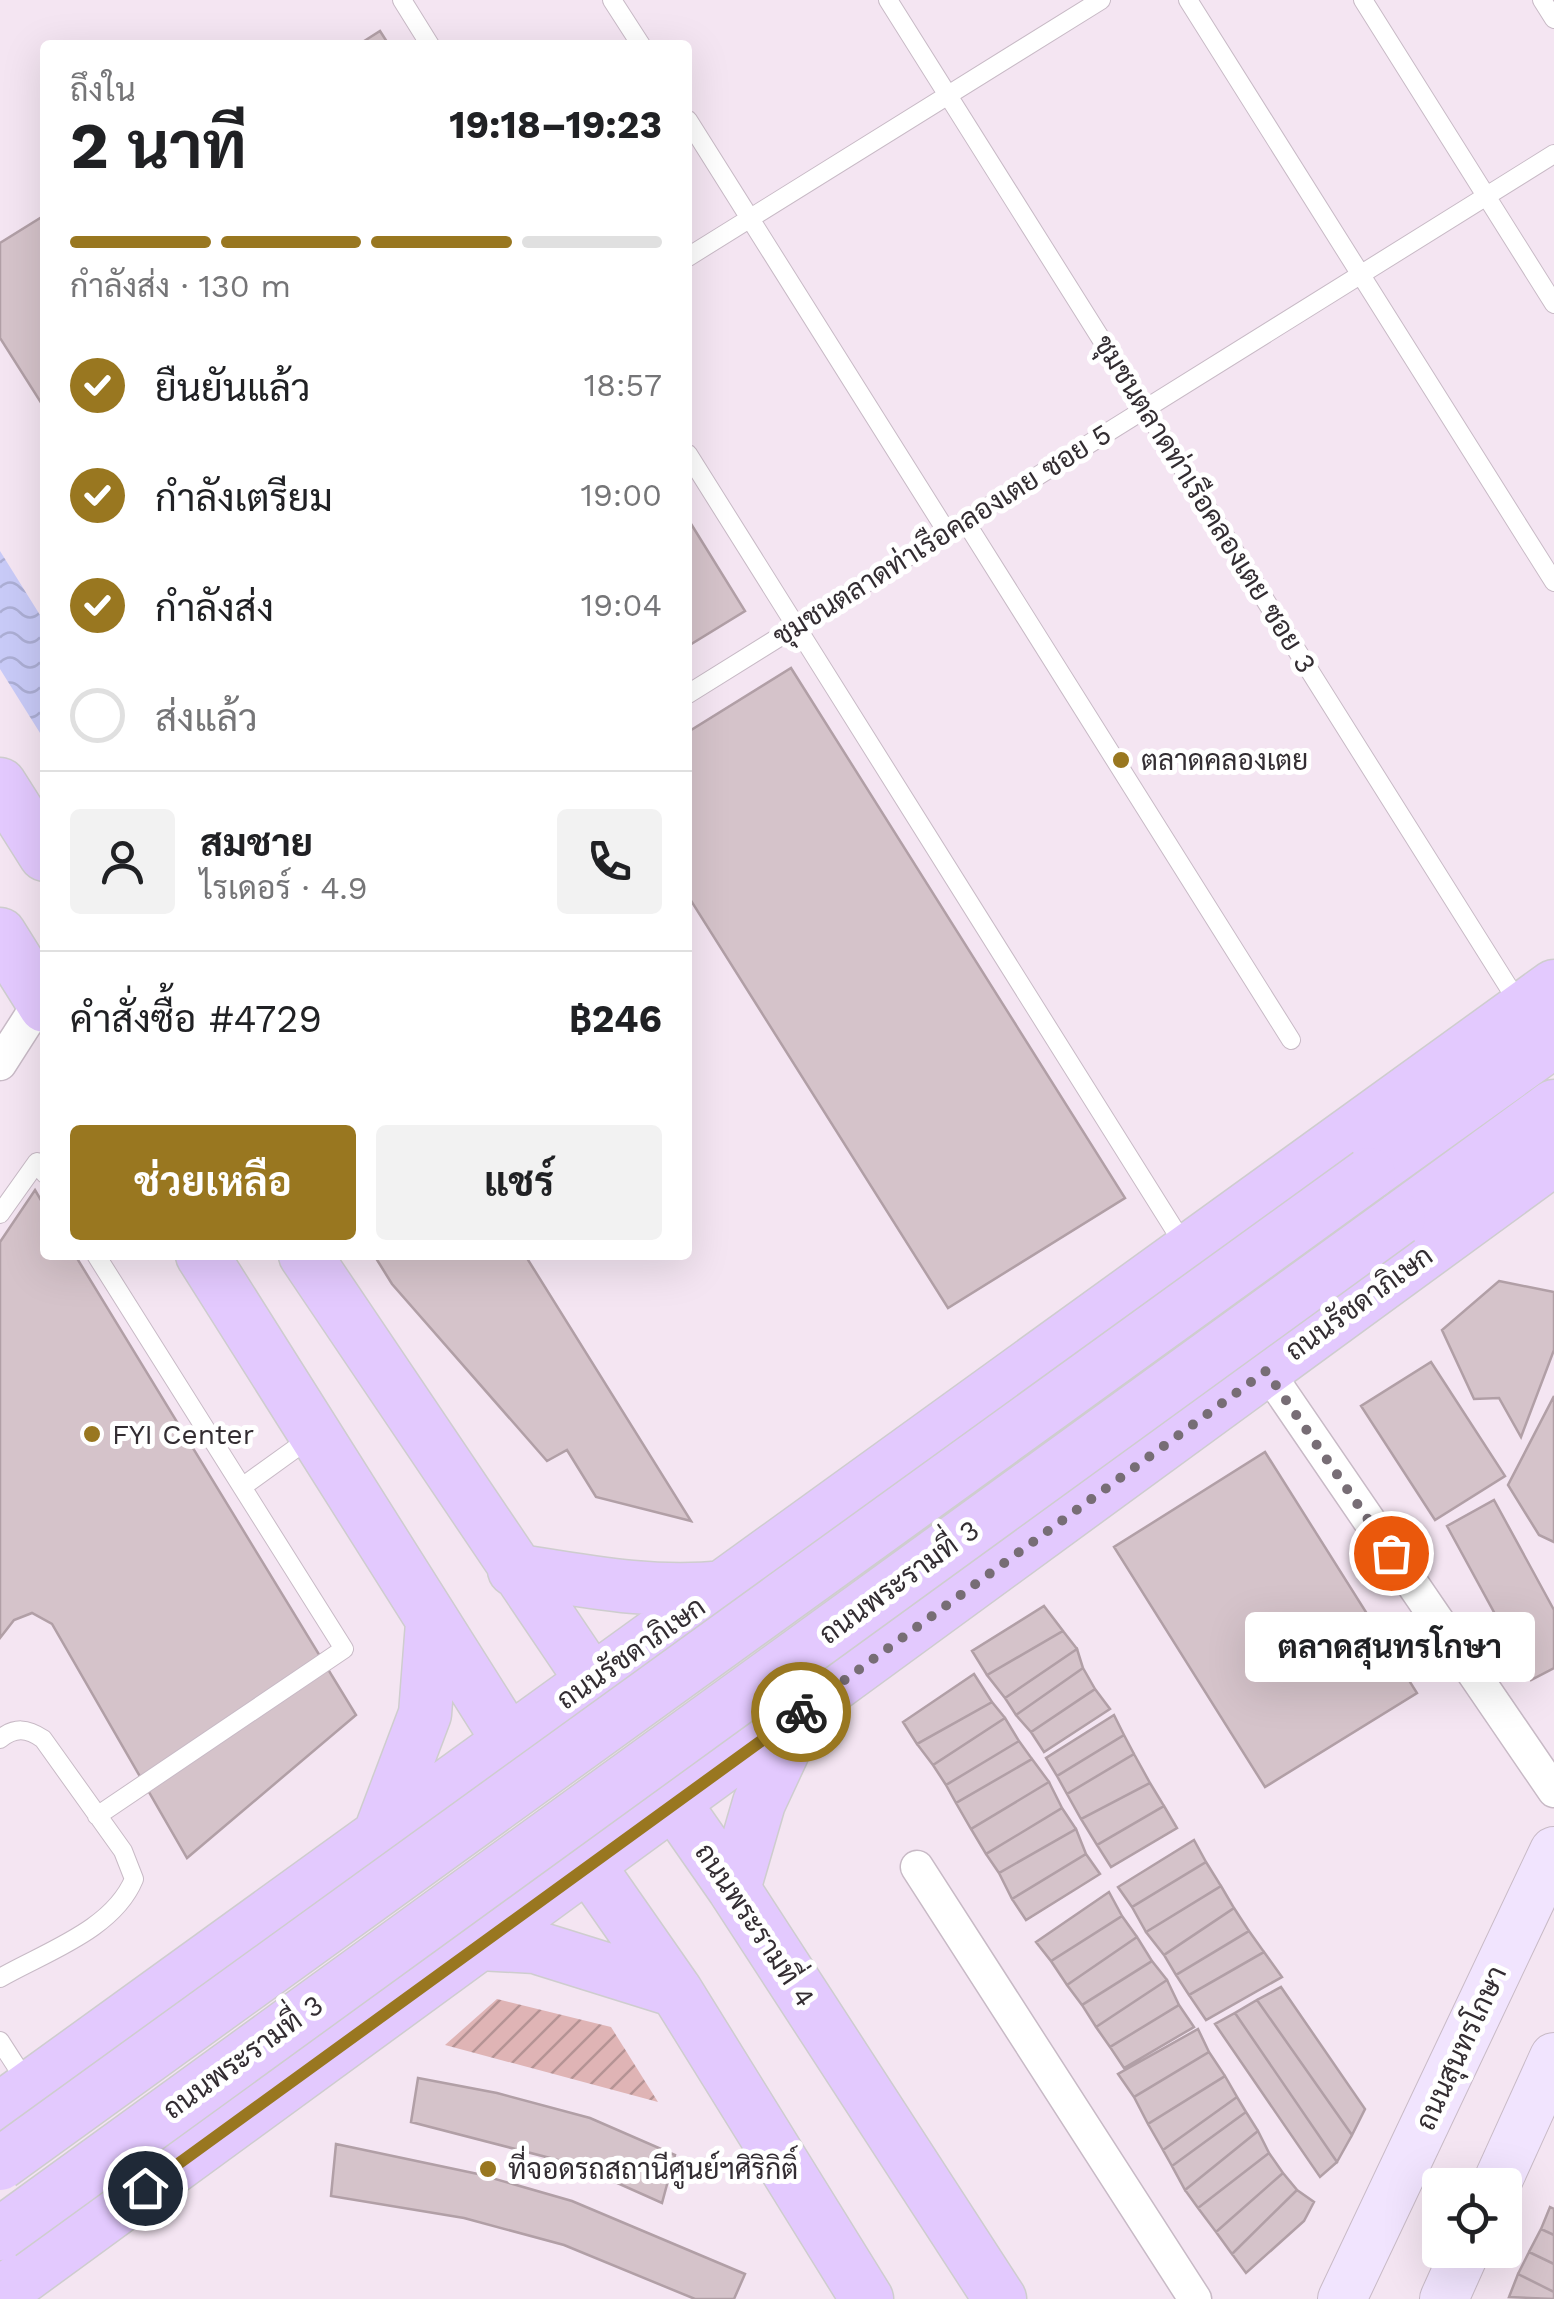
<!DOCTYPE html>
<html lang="th">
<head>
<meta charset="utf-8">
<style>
  :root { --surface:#fff; --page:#f2f2f2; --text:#202124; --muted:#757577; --line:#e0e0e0; --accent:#997720 }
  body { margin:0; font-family:"Work Sans",Sarabun,sans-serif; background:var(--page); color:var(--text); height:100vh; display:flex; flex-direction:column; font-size:38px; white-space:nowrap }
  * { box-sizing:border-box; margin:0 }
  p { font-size:32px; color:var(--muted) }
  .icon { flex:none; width:55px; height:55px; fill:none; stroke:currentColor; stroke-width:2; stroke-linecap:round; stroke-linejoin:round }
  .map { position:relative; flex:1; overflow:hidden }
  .drawer { position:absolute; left:40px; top:40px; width:652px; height:1220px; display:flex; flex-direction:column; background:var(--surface); border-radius:10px; box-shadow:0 10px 40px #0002 }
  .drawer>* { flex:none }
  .buttons { position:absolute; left:1422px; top:2168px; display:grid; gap:20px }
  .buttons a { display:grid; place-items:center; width:100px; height:100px; border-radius:10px; background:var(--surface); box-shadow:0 10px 40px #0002; font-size:50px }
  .pin { position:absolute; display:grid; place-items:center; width:85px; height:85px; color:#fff; margin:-42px; border:5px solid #fff; border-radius:50%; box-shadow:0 2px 10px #0007 }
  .courier { position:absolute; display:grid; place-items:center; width:100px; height:100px; margin:-50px; border:8px solid #997720; border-radius:50%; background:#fff; color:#222; box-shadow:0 2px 12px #0007 }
  .bubble { position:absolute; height:70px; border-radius:10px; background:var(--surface); box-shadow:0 10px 40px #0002; font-size:32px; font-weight:700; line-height:70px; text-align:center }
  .headline em { font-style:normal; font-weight:700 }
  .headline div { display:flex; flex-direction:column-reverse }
  .headline { display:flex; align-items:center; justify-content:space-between; height:170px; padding:0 30px }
  h1 { font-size:65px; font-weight:700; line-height:75px }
  .bar { display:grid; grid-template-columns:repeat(4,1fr); gap:15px 10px; align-content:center; height:120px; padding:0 30px }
  .bar i { height:12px; border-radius:8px; background:var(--line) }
  .bar .selected { background:var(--accent) }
  .bar p { grid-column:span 4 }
  .line { display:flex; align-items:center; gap:25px; padding:0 30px; border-top:2px solid var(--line) }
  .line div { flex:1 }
  .round { display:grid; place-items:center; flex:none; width:105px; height:105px; border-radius:10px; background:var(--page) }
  ol { padding:0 30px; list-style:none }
  li { display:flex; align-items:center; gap:30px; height:110px }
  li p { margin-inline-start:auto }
  li .icon { padding:10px; border-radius:50%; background:var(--accent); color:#fff; stroke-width:4 }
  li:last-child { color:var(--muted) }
  li i { width:55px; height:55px; border:5px solid var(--line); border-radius:50% }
  .button { display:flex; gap:20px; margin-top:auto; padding:20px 30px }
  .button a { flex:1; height:115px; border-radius:10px; background:var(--accent); color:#fff; font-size:40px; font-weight:700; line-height:115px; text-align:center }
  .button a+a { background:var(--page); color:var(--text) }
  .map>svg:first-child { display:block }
</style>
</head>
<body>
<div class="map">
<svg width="1554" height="2299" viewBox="0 0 1554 2299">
  <defs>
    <pattern id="garden-furrows" width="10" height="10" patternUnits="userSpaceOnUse" patternTransform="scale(2.5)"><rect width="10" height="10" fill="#dfb4b5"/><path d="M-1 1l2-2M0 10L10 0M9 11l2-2" fill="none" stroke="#b59394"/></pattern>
    <pattern id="water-waves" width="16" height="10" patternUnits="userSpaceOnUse" patternTransform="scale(2.5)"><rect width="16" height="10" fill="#c8caf7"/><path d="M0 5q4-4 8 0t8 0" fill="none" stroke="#acaed4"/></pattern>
  </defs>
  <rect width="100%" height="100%" fill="#f4e5f2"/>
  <path fill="url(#garden-furrows)" d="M 497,1999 L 611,2027 L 658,2102 L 445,2045 Z"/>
  <path fill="url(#water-waves)" d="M 0,551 L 45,623 L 45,741 L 0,669 Z"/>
  <path fill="#d5c3ca" stroke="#b19fa6" stroke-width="2.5" d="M 380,31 L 389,45 L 358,45 Z
    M 45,215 L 45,409 L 0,338 L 0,243 Z
    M 688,519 L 745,611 L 688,646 Z
    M 791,668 L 1125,1198 L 948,1308 L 688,896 L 688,732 Z
    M 35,1190 L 45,1207 L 45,1255 L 75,1255 L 356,1715 L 187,1858 L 52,1624 L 32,1613 L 14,1620 L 0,1638 L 0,1242 Z
    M 374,1255 L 525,1255 L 691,1521 L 596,1497 L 567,1450 L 547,1461 L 392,1284 Z
    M 1499,1281 L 1554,1292 L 1554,1350 L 1521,1437 L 1499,1398 L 1474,1399 L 1442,1330 Z
    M 1431,1362 L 1505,1476 L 1435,1520 L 1361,1406 Z
    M 1554,1396 L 1554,1542 L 1539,1535 L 1508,1485 Z
    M 1265,1452 L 1417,1693 L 1265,1787 L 1114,1547 Z
    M 1494,1500 L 1554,1610 L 1554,1668 L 1531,1680 L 1447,1526 Z
    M 1044,1606 L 1063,1631 L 987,1675 L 972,1651 Z
    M 1063,1631 L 1077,1649 L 1005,1698 L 987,1675 Z
    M 1077,1649 L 1083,1668 L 1016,1715 L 1005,1698 Z
    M 1083,1668 L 1095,1689 L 1031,1732 L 1016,1715 Z
    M 974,1674 L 992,1702 L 917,1744 L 903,1722 Z
    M 1095,1689 L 1110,1709 L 1044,1752 L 1031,1732 Z
    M 992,1702 L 1005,1718 L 933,1765 L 917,1744 Z
    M 1114,1715 L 1124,1735 L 1057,1776 L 1046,1758 Z
    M 1005,1718 L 1019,1741 L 946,1785 L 933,1765 Z
    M 1124,1735 L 1134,1754 L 1067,1794 L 1057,1776 Z
    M 1019,1741 L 1032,1759 L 956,1803 L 946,1785 Z
    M 1134,1754 L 1150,1783 L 1081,1819 L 1067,1794 Z
    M 1032,1759 L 1049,1782 L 971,1829 L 956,1803 Z
    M 1049,1782 L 1062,1808 L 986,1854 L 971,1829 Z
    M 1150,1783 L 1164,1806 L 1097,1845 L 1081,1819 Z
    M 1164,1806 L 1177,1828 L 1111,1867 L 1097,1845 Z
    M 1062,1808 L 1076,1829 L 999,1873 L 986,1854 Z
    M 1076,1829 L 1086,1854 L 1012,1899 L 999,1873 Z
    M 1194,1840 L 1206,1862 L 1132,1907 L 1118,1887 Z
    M 1086,1854 L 1100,1874 L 1026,1920 L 1012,1899 Z
    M 1206,1862 L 1221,1886 L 1146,1932 L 1132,1907 Z
    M 1221,1886 L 1234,1908 L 1164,1955 L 1146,1932 Z
    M 1109,1892 L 1122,1916 L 1051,1961 L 1036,1942 Z
    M 1234,1908 L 1249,1931 L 1176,1975 L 1164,1955 Z
    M 1122,1916 L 1137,1937 L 1067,1985 L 1051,1961 Z
    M 1249,1931 L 1264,1952 L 1189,1995 L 1176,1975 Z
    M 1137,1937 L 1152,1961 L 1082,2005 L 1067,1985 Z
    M 1264,1952 L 1282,1977 L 1206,2020 L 1189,1995 Z
    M 1152,1961 L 1167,1980 L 1096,2027 L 1082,2005 Z
    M 1167,1980 L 1179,2005 L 1110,2047 L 1096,2027 Z
    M 1281,1987 L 1365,2109 L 1352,2135 L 1257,2000 Z
    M 1257,2000 L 1352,2135 L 1337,2162 L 1235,2013 Z
    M 1179,2005 L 1194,2027 L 1124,2068 L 1110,2047 Z
    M 1235,2013 L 1337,2162 L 1320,2177 L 1215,2024 Z
    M 1198,2029 L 1209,2052 L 1134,2097 L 1118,2074 Z
    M 1209,2052 L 1225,2076 L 1148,2124 L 1134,2097 Z
    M 1225,2076 L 1237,2097 L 1163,2150 L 1148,2124 Z
    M 418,2078 L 497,2093 L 590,2118 L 675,2155 L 662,2203 L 577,2165 L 411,2122 Z
    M 1237,2097 L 1246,2112 L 1172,2166 L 1163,2150 Z
    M 1246,2112 L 1258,2131 L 1185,2190 L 1172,2166 Z
    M 1258,2131 L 1269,2153 L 1198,2208 L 1185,2190 Z
    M 336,2144 L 478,2174 L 572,2201 L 745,2274 L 734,2299 L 695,2299 L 564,2245 L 464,2218 L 331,2196 Z
    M 1269,2153 L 1283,2173 L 1216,2232 L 1198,2208 Z
    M 1283,2173 L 1297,2190 L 1232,2254 L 1216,2232 Z
    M 1297,2190 L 1314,2202 L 1304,2221 L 1246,2273 L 1232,2254 Z
    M 1550,2207 L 1554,2209 L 1554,2235 L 1541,2229 Z
    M 1541,2229 L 1554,2235 L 1554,2264 L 1529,2252 Z
    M 1529,2252 L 1554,2264 L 1554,2292 L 1518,2274 Z
    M 1518,2274 L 1554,2292 L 1554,2299 L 1509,2297 Z"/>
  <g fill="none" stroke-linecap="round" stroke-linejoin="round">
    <g stroke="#c8bac6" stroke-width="20">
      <path id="lane" d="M 402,0 L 430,45
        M 612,0 L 641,45
        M 888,0 L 1521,1007
        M 1188,0 L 1554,582
        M 1363,0 L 1554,304
        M 1542,0 L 1554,19
        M 688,120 L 947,532
        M 688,257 L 1101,0
        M 688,454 L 1186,1248
        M 965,521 L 1291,1040
        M 688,694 L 1554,154
        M 0,1214 L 37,1162 L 45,1174
        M 96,1255 L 344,1649 L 97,1816
        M 242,1487 L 310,1438
        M 0,1739 C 15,1727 27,1728 43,1739 L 123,1851 L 134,1879 C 113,1930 45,1952 0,1978
        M 0,2041 L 27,2083"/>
    </g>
    <g stroke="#c8bac6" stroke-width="35">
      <path id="street" d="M 0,1064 L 41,1000
        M 1267,1371 L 1554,1791
        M 917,1867 L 1195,2299"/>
    </g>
    <g stroke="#c8bac6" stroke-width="50">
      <path id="secondary" d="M 1496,2185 L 1554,2057
        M 1342,2299 L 1554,1851
        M 1444,2299 L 1466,2250"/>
    </g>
    <g stroke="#cecdce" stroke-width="55">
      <path id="primary" d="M 0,784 L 45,855
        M 0,934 L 45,1006
        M 1369,1174 L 1554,1041
        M 1399,1219 L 1554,1106
        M 202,1255 L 527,1770
        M 305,1255 L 611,1709
        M 514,1570 C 584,1581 653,1595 724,1587
        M 654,1774 L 734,1889 L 1000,2299
        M 380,1833 L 425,1714 L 432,1623
        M 568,1836 L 676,1991 L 867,2299
        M 734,1889 L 759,1803 L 799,1717
        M 480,1944 L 535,1947 L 676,1991
        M 0,2109 L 1554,986
        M 0,2294 L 1554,1159"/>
    </g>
    <use href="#lane" stroke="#fff" stroke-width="18"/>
    <use href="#street" stroke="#fff" stroke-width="32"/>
    <use href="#secondary" stroke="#f1e4fe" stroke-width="48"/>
    <use href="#primary" stroke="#e3c9fe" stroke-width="52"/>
    <g stroke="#cecdce" stroke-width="55" stroke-linecap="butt">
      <path id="primary-bridge" d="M 0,2164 L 1369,1174
        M 0,2234 L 1399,1219"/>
    </g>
    <use href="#primary-bridge" stroke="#e3c9fe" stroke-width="52"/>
  </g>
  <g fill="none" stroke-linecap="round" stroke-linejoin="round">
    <path stroke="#776d75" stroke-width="10" stroke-dasharray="0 18" d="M 801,1712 L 1266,1371 L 1391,1553"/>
    <path stroke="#997720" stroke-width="12" d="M 145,2188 L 801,1712"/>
  </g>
  <g fill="#997720" stroke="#fff" stroke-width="4">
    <circle cx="1121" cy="760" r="10"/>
    <circle cx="92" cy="1434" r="10"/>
    <circle cx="488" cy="2169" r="10"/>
  </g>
  <g text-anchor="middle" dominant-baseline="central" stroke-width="10" stroke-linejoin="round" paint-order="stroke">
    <g font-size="28" fill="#332d32" stroke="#fff">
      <text transform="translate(1205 504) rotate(58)">ชุมชนตลาดท่าเรือคลองเตย ซอย 3</text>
      <text transform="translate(942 535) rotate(-32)">ชุมชนตลาดท่าเรือคลองเตย ซอย 5</text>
      <text transform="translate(1359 1303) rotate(-36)">ถนนรัชดาภิเษก</text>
      <text transform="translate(899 1582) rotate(-36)">ถนนพระรามที่ 3</text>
      <text transform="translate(631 1653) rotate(-35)">ถนนรัชดาภิเษก</text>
      <text transform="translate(755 1925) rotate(56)">ถนนพระรามที่ 4</text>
      <text transform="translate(1461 2048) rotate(-65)">ถนนสุนทรโกษา</text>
      <text transform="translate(243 2057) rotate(-36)">ถนนพระรามที่ 3</text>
    </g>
    <g font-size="28" fill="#332d32" stroke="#fff" text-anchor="start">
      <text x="1141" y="760">ตลาดคลองเตย</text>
      <text x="112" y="1434">FYI Center</text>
      <text x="508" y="2169">ที่จอดรถสถานีศูนย์ฯศิริกิติ์</text>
    </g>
  </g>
</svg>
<div class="buttons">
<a><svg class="icon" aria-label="locate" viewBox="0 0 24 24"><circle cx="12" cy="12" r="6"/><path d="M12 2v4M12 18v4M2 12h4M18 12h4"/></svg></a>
</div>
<div class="pin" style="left:1391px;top:1553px;background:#ea580c"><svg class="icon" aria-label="bag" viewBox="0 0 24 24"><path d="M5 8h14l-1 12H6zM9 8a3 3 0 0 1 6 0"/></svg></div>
<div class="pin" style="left:145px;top:2188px;background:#1f2937"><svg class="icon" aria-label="home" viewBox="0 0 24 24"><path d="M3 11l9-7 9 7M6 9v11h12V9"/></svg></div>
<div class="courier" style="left:801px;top:1712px"><svg class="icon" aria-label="bike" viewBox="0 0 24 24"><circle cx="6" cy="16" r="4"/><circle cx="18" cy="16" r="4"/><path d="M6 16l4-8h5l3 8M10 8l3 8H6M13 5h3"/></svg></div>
<div class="bubble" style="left:1245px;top:1612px;width:290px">ตลาดสุนทรโกษา</div>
<section class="drawer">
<div class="headline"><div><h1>2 นาที</h1><p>ถึงใน</p></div><em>19:18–19:23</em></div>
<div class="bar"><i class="selected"></i><i class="selected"></i><i class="selected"></i><i></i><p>กำลังส่ง · 130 m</p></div>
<ol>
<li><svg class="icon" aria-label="check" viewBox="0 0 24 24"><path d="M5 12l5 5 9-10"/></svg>ยืนยันแล้ว<p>18:57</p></li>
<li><svg class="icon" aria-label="check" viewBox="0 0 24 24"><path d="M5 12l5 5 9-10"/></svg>กำลังเตรียม<p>19:00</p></li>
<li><svg class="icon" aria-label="check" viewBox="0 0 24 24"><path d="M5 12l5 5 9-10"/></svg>กำลังส่ง<p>19:04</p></li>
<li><i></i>ส่งแล้ว</li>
</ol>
<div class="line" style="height:180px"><a class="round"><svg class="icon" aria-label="person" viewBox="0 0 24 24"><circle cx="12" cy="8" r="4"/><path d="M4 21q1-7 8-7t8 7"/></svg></a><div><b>สมชาย</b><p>ไรเดอร์ · 4.9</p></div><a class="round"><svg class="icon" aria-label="phone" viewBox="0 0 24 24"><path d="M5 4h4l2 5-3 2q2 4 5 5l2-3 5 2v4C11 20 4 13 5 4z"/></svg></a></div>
<div class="line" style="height:130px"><div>คำสั่งซื้อ #4729</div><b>฿246</b></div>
<div class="button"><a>ช่วยเหลือ</a><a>แชร์</a></div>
</section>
</div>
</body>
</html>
